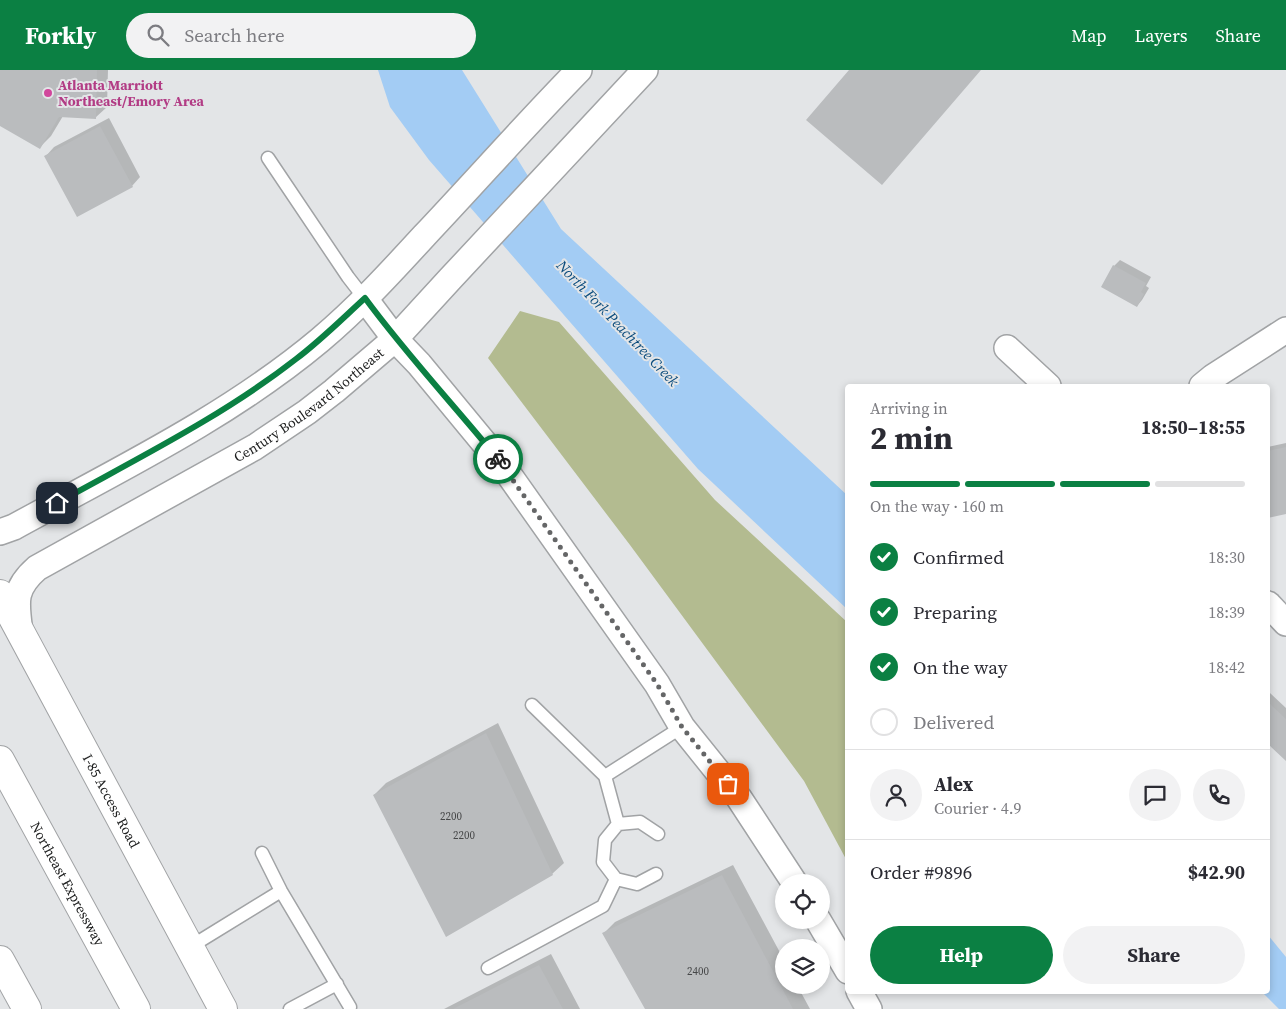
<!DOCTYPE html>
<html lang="en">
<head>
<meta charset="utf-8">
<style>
  :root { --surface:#fff; --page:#f2f2f3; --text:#2b2b33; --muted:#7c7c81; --line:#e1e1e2; --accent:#0b8043 }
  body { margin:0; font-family:"Source Serif 4",serif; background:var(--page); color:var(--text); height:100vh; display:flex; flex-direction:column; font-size:19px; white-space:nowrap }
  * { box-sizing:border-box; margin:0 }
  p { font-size:16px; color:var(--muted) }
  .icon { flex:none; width:28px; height:28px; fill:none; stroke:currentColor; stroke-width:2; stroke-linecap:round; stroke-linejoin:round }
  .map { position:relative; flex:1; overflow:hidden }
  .sheet { position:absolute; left:845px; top:314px; width:425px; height:610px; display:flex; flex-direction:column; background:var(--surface); border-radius:5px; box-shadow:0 2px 8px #0003 }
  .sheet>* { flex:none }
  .tools { position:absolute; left:775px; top:804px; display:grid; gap:10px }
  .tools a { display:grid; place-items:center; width:55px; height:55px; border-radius:50%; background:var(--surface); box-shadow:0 2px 8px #0003; font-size:25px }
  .pin { position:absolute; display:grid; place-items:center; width:42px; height:42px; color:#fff; margin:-21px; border-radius:10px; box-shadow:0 2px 8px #0006 }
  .courier { position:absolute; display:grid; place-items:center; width:50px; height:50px; margin:-25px; border:4px solid #0b8043; border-radius:50%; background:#fff; color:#222; box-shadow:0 1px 6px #0007 }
  .headline em { font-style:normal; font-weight:700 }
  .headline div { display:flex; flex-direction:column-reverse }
  .headline { display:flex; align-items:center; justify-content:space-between; height:85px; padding:0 25px }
  h1 { font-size:32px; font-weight:700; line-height:38px }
  .bar { display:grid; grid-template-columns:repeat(4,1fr); gap:8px 5px; align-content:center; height:60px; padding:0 25px }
  .bar i { height:6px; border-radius:4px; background:var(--line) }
  .bar .current { background:var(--accent) }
  .bar p { grid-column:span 4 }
  .line { display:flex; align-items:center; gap:12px; padding:0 25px; border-top:1px solid var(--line) }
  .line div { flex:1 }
  .round { display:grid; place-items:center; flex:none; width:52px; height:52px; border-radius:26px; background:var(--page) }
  ol { padding:0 25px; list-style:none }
  li { display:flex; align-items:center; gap:15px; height:55px }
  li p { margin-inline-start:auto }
  li .icon { padding:5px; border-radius:50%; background:var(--accent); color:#fff; stroke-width:4 }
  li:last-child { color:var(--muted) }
  li i { width:28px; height:28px; border:2px solid var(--line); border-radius:50% }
  .cta { display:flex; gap:10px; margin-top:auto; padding:10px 25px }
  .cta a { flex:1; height:58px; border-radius:30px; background:var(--accent); color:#fff; font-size:20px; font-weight:700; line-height:58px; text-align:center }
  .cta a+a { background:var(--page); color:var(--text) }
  header { display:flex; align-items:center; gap:30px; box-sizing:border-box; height:70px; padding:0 25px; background:var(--accent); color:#fff }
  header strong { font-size:24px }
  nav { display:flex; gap:28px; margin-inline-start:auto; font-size:18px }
  .search { width:350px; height:45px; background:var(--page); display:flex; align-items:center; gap:12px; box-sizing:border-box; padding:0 18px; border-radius:28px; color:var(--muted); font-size:19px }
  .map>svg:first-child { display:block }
</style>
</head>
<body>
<header>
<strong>Forkly</strong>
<div class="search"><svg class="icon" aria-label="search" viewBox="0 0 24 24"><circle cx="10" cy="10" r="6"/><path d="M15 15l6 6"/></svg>Search here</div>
<nav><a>Map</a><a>Layers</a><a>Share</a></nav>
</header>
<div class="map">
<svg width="1286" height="939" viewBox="0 0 1286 939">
  <rect width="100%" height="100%" fill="#e3e5e7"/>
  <path fill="#b3bb90" d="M 520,241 L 559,252 L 715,430 L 847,552 L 847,791 L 804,711 L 630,475 L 488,288 Z"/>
  <path fill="#a3ccf4" d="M 378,0 L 462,0 L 561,159 L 847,425 L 847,539 L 698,399 L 429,90 L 390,37 Z
    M 1268,865 L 1286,887 L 1286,939 L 1279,939 L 1261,921 L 1268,921 Z"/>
  <path fill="#0003" d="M 0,0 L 108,0 L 107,37 L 95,48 L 63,46 L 51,66 L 40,77 L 0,54 Z
    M 109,48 L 140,107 L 132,116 L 46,86 L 54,77 Z
    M 1120,190 L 1151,207 L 1146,216 L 1149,218 L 1142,230 L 1137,236 L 1103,216 L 1114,196 Z
    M 1286,373 L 1286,443 L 1268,446 L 1268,377 Z
    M 1270,623 L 1286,638 L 1286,690 L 1268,673 L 1268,625 Z
    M 498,653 L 564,793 L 552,804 L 374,725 L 386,713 Z
    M 733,795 L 784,890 L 784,915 L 797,915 L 810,939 L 647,939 L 604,863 L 615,852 Z
    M 551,884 L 580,939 L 444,939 Z"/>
  <path fill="#babcbe" d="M 0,0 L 97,0 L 96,49 L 59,47 L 40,79 L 0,56 Z
    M 849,0 L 981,0 L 882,115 L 806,50 Z
    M 100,56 L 133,117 L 77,147 L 44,86 Z
    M 1113,195 L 1146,213 L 1141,222 L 1144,224 L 1137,237 L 1101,217 Z
    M 1286,377 L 1286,444 L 1268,448 L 1268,381 Z
    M 1268,632 L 1286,649 L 1286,691 L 1268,674 Z
    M 486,663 L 553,805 L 446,867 L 373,725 Z
    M 722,805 L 793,939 L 645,939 L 602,863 Z
    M 539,895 L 563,939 L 453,939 Z"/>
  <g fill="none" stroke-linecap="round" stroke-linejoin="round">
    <g stroke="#a1a3a5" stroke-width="15">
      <path id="service" d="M 268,88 L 348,207 L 365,229
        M 532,635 L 605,706
        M 618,754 L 605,706 L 682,657
        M 262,783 L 281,821 L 350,937
        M 656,804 L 637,814 L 616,809 L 603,792 L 605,770 L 618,754 L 640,752 L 658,764
        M 190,877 L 281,821
        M 488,898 L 603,836 L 616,809
        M 290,939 L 337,914"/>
    </g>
    <g stroke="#a1a3a5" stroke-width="28">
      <g id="minor">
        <path d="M 365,229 L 395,269 L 419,294 L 500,392 L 657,614 L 682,657 L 739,728 L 794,812"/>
        <path d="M 1007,278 L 1048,316"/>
        <path d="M 1202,316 L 1213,307 L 1286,260"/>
        <path d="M 0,462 L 14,457 C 118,400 228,347 320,270 C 358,238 391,202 424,166 C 476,111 526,54 579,0"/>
        <path d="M 1268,534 L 1286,553"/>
        <path id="s1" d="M 20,562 C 16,532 13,519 37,498 L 255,377 L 307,342 L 334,321 L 395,269 L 450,209 L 645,0"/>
        <path d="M 818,850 L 848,901"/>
        <path d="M 859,921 L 869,939"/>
      </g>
    </g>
    <g stroke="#a1a3a5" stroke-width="30">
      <g id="secondary">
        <path id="s2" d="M 0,524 L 223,939"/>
      </g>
    </g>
    <g stroke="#a1a3a5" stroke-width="30">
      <g id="motorway">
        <path id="s3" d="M 0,690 L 136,939"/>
        <path d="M 0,890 L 27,939"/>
      </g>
    </g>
    <use href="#service" stroke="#fff" stroke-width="12"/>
    <use href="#minor" stroke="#fff" stroke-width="25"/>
    <use href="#secondary" stroke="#fff" stroke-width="28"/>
    <use href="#motorway" stroke="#fff" stroke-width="28"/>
  </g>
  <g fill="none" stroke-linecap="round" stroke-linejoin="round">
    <path stroke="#656667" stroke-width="5" stroke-dasharray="0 9" d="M 498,389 L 657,614 L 682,657 L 728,714"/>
    <path stroke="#0b8043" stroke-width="6" d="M 57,433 C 138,388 223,346 296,289 C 320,271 342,249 365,228 C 406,284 454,335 498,389"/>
  </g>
  <circle fill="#d1479c" stroke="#e3e5e7" stroke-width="2" cx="48" cy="23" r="5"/>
  <g text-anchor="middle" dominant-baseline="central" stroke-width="4" stroke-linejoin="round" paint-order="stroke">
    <g font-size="11" fill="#474849">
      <text x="451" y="746">2200</text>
      <text x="464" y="765">2200</text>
      <text x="698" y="901">2400</text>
    </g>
    <g font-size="14" font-weight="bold" fill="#b23c85" stroke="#e3e5e7" text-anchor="start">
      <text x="58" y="15">Atlanta Marriott<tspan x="58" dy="16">Northeast/Emory Area</tspan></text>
    </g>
    <g font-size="14" fill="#212222" stroke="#e3e5e7">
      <text stroke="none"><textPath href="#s1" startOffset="388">Century Boulevard Northeast</textPath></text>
      <text stroke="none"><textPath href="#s2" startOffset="235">I-85 Access Road</textPath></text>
      <text stroke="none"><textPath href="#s3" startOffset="141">Northeast Expressway</textPath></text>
    </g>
    <g font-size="15" font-style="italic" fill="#0b4c7d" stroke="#e3e5e7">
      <text transform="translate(618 253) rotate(46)">North Fork Peachtree Creek</text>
    </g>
  </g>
</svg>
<div class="tools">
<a><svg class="icon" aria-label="locate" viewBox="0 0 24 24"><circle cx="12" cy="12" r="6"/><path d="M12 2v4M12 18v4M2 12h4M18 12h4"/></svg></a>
<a><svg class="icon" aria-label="layers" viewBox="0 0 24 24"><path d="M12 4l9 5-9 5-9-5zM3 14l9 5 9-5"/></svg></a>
</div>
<div class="pin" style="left:728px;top:714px;background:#ea580c"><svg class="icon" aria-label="bag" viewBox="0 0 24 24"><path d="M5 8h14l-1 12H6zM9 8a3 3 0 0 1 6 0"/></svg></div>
<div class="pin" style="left:57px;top:433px;background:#1f2937"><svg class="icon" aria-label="home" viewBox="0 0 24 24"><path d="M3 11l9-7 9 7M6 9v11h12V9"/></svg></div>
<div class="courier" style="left:498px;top:389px"><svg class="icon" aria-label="bike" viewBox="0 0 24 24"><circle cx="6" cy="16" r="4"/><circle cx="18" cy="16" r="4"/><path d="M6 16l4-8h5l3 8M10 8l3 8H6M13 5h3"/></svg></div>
<section class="sheet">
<div class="headline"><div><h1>2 min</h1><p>Arriving in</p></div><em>18:50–18:55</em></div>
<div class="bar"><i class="current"></i><i class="current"></i><i class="current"></i><i></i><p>On the way · 160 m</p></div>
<ol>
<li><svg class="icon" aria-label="check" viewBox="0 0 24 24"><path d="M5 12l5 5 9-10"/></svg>Confirmed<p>18:30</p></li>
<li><svg class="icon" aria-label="check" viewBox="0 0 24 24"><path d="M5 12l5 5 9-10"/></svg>Preparing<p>18:39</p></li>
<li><svg class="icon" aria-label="check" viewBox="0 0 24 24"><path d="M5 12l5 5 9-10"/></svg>On the way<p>18:42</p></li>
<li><i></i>Delivered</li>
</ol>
<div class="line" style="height:90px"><a class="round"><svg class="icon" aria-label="person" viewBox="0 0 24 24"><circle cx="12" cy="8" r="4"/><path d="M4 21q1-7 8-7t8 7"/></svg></a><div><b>Alex</b><p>Courier · 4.9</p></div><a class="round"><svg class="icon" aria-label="chat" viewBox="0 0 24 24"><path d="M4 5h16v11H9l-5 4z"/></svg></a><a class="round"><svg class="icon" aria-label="phone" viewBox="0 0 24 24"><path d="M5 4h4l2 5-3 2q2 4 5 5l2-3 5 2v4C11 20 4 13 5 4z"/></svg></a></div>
<div class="line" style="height:65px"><div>Order #9896</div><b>$42.90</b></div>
<div class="cta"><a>Help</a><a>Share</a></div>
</section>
</div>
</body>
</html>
